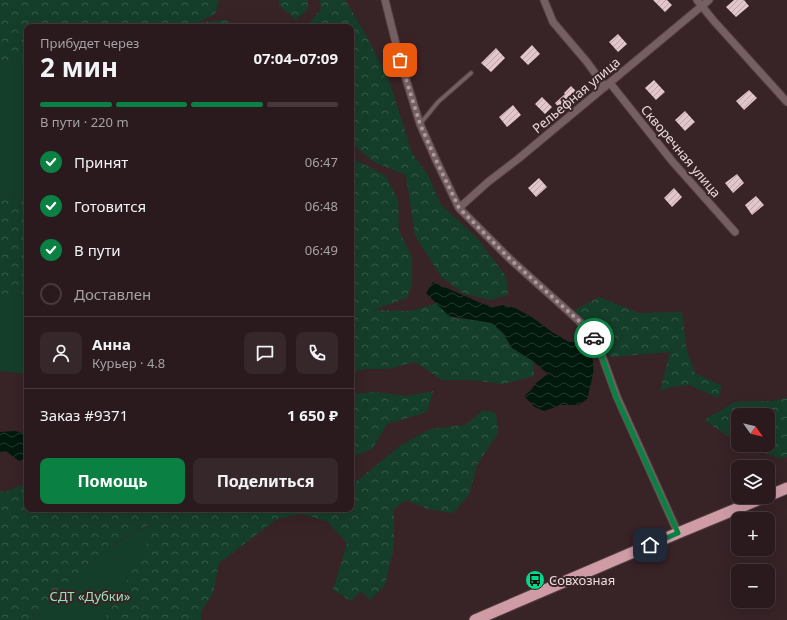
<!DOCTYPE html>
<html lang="ru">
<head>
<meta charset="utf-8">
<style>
  :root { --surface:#2a1a1d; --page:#36272a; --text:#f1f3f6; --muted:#a5a1a4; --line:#46383b; --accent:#0b8043 }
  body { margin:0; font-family:"Noto Sans",sans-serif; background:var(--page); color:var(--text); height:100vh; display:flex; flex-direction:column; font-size:15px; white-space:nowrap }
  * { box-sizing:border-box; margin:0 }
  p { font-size:13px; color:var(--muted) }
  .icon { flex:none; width:22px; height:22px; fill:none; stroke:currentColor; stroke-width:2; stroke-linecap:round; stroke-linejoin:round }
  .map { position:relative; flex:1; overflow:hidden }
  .panel { position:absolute; left:24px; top:24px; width:330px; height:488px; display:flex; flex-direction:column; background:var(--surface); border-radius:8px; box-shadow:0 4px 16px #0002,0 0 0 1px var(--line) }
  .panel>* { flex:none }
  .needle { width:26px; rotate:124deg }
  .buttons { position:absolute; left:731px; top:408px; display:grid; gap:8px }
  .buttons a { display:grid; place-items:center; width:44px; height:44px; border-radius:8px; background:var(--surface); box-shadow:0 4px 16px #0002,0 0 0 1px var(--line); font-size:20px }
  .pin { position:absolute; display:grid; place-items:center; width:34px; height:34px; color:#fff; margin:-17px; border-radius:8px; box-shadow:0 2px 6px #0006 }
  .courier { position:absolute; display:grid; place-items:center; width:40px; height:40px; margin:-20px; border:3px solid #0b8043; border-radius:50%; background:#fff; color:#222; box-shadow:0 1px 5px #0007 }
  .head em { font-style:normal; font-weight:700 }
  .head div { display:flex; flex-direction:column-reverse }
  .head { display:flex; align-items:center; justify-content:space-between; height:68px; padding:0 16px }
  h1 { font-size:26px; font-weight:700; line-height:30px }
  .bar { display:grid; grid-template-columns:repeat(4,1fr); gap:6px 4px; align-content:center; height:48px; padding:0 16px }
  .bar i { height:5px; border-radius:3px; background:var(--line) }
  .bar .active { background:var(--accent) }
  .bar p { grid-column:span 4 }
  .line { display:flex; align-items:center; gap:10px; padding:0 16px; border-top:1px solid var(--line) }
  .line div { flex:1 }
  .round { display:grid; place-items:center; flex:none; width:42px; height:42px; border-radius:8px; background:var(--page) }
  ol { padding:0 16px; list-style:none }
  li { display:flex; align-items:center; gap:12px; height:44px }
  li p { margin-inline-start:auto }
  li .icon { padding:4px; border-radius:50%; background:var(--accent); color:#fff; stroke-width:4 }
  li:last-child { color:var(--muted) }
  li i { width:22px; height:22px; border:2px solid var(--line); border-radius:50% }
  .primary-button { display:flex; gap:8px; margin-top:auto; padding:8px 16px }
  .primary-button a { flex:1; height:46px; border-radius:8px; background:var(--accent); color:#fff; font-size:16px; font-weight:700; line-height:46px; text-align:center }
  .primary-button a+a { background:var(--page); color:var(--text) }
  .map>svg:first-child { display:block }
</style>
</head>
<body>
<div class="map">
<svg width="787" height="620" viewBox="0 0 787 620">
  <defs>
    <pattern id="forest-crowns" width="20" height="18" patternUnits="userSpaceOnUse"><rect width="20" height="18" fill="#153e2a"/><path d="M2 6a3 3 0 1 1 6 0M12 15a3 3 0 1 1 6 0" fill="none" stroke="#375948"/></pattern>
    <pattern id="water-waves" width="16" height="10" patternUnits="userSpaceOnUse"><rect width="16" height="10" fill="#01180c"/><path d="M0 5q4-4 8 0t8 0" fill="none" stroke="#26392f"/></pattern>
    <pattern id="building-hatch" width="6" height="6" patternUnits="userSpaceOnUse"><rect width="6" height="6" fill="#e2c6cb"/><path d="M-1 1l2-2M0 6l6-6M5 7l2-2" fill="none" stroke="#bba5a9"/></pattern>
  </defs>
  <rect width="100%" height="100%" fill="#382327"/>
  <path fill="url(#forest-crowns)" d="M 0,0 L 219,0 L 215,14 L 197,23 L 224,20 L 243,27 L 27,27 L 27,57 L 3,63 L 0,62 Z
    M 279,0 L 308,0 L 308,9 L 296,20 L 279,5 Z
    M 320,0 L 345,0 L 365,33 L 390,83 L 412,153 L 428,175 L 441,205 L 476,237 L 506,276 L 508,295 L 490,300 L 463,293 L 442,278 L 415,236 L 406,175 L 374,162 L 351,143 L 351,27 L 305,27 L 321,10 Z
    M 351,154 L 358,161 L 386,176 L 398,200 L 399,231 L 412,257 L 412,284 L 407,298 L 373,310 L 410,311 L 438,303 L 453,318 L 496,322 L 512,348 L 533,361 L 534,376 L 503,384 L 471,380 L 442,380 L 415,362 L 388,369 L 365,369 L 351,373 Z
    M 0,196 L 27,197 L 27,296 L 0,294 Z
    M 599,297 L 639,313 L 682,312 L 687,351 L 695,373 L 722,386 L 718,398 L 689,385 L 672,387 L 660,391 L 670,352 L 611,357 L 573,311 Z
    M 433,391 L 427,412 L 387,424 L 372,449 L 351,458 L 351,394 L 374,392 L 406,396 Z
    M 787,398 L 787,457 L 782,459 L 742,445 L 768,445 L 768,415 L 738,415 L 738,443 L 704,420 L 735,402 L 774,401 Z
    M 483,410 L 496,413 L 498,433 L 477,465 L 469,495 L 453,513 L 428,509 L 406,500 L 394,509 L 394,546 L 385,585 L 370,600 L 361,591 L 351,601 L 333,590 L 347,543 L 327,521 L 301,514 L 277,519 L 219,563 L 213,593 L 201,612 L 201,620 L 103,620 L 128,579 L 157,522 C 149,526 139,529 131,533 C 94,556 64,588 34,620 L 0,620 L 0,491 L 5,492 L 27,483 L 27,509 L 351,509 L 351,485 L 373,468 L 401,445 L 430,429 L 465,425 Z"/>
  <path fill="#153e2a" d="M 27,57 L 27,197 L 0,196 L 0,62 L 3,63 Z
    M 0,294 L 27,296 L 27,374 L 0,371 Z
    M 158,522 L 128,579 L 103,620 L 34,620 L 72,580 L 105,551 L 132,533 Z"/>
  <path fill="url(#water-waves)" d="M 433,282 L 483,304 L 495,307 L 503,305 L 515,308 L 533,318 L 552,332 L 569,342 L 584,342 C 587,348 593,356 593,363 C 595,374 589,386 588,398 L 579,405 L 561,405 L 544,411 L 535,407 L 524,396 L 530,391 L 537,382 L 548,374 L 533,361 L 512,348 L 503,333 L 492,323 L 449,316 L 426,293 Z
    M 15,431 L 27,434 L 27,458 L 19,461 L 6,451 L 0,452 L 0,432 Z"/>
  <path fill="url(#building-hatch)" d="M 653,0 L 667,0 L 672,5 L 665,12 Z
    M 734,0 L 744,0 L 749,6 L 736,17 L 726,7 Z
    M 618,34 L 627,44 L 618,52 L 609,42 Z
    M 532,45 L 540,54 L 528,65 L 520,57 Z
    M 496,48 L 505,58 L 491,72 L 481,63 Z
    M 654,80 L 665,92 L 656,100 L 645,88 Z
    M 571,86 L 576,91 L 565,101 L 568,104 L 561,110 L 555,103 L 565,94 L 564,93 Z
    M 749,90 L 757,98 L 744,110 L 736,101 Z
    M 542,97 L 552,107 L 545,114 L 535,104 Z
    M 513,105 L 521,115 L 507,127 L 499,117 Z
    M 685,111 L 695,122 L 685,131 L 675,120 Z
    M 737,174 L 744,183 L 733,193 L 725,183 Z
    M 539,178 L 547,187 L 536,197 L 528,188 Z
    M 674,188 L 682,197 L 672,207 L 664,198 Z
    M 756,196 L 764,205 L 752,215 L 745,205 Z"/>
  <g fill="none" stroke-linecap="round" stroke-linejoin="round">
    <g stroke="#544044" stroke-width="5.5">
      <path id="service" d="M 420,124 L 438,102 L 471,73"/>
    </g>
    <g stroke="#544044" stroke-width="9">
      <path id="minor" d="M 385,0 L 400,60 L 420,124 L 436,160 L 459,208 L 510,259 L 579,321 L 597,342 L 617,397 L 678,533
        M 544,0 L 553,22 L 587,62 L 605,87
        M 697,0 L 713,20 L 787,102
        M 610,83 L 672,161 L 735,232
        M 459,208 L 488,182 L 518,159 L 709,0"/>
    </g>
    <g stroke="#544044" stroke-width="13">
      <path id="trunk" d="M 768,496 L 787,488
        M 475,620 L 678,533 L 765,497"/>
    </g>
    <use href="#service" stroke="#755f63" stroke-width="3.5"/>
    <use href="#minor" stroke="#755f63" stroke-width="7"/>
    <use href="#trunk" stroke="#cf9ca6" stroke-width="11"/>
  </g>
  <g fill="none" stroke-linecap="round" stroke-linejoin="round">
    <path stroke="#ac9b9e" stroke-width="4" stroke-dasharray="0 7.2" d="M 400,60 L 420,124 L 436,160 L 459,208 L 510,259 L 579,321 L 594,338"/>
    <path stroke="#0b8043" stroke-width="5" d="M 594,338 L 597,342 L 616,397 L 678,533 L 650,545"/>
  </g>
  <defs>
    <g id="bus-disc" transform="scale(1)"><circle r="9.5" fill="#00d98c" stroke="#382327"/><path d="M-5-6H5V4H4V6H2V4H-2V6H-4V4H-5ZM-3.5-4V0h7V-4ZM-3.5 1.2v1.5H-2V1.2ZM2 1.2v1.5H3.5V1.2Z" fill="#111"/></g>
  </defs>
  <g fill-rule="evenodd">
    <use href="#bus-disc" x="535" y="580"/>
  </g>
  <g text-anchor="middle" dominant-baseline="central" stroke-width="4" stroke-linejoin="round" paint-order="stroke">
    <g font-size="13" fill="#eadbde" stroke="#382327">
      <text transform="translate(576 95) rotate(-40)">Рельефная улица</text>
      <text transform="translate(681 151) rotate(50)">Скворечная улица</text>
    </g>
    <g font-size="13" fill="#eadbde" stroke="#382327" text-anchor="start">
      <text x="549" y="580">Совхозная</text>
    </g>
    <g font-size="13" fill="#95e1b6" stroke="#382327">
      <text x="90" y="596">СДТ «Дубки»</text>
    </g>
  </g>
</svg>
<div class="buttons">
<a><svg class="needle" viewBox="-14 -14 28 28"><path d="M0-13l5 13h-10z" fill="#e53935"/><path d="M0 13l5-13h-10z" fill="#a5a1a4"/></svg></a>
<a><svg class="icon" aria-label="layers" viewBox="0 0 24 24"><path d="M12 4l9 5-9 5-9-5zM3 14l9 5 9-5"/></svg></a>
<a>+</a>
<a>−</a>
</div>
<div class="pin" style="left:400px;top:60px;background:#ea580c"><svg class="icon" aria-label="bag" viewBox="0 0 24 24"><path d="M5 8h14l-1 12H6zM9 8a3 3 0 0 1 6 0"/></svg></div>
<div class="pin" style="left:650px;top:545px;background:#1f2937"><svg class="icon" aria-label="home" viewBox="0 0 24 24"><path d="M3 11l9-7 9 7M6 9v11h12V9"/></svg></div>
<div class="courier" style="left:594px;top:338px"><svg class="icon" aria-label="car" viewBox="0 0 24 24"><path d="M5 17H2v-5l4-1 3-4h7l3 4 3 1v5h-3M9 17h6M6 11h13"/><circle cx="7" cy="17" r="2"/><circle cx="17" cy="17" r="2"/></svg></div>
<section class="panel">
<div class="head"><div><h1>2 мин</h1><p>Прибудет через</p></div><em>07:04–07:09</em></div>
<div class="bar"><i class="active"></i><i class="active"></i><i class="active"></i><i></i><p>В пути · 220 m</p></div>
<ol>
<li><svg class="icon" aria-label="check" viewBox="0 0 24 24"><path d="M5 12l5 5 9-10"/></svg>Принят<p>06:47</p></li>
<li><svg class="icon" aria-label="check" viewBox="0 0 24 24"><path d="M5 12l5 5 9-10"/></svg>Готовится<p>06:48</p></li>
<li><svg class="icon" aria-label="check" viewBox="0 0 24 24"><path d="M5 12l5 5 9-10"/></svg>В пути<p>06:49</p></li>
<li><i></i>Доставлен</li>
</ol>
<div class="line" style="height:72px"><a class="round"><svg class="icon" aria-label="person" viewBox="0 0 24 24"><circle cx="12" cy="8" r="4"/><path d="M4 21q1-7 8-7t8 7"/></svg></a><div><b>Анна</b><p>Курьер · 4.8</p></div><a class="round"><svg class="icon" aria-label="chat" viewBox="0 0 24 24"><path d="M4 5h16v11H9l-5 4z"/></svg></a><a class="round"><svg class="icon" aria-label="phone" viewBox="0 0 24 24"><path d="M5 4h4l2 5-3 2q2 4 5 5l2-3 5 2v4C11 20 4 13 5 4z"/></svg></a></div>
<div class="line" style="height:52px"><div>Заказ #9371</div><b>1 650 ₽</b></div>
<div class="primary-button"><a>Помощь</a><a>Поделиться</a></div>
</section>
</div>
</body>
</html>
